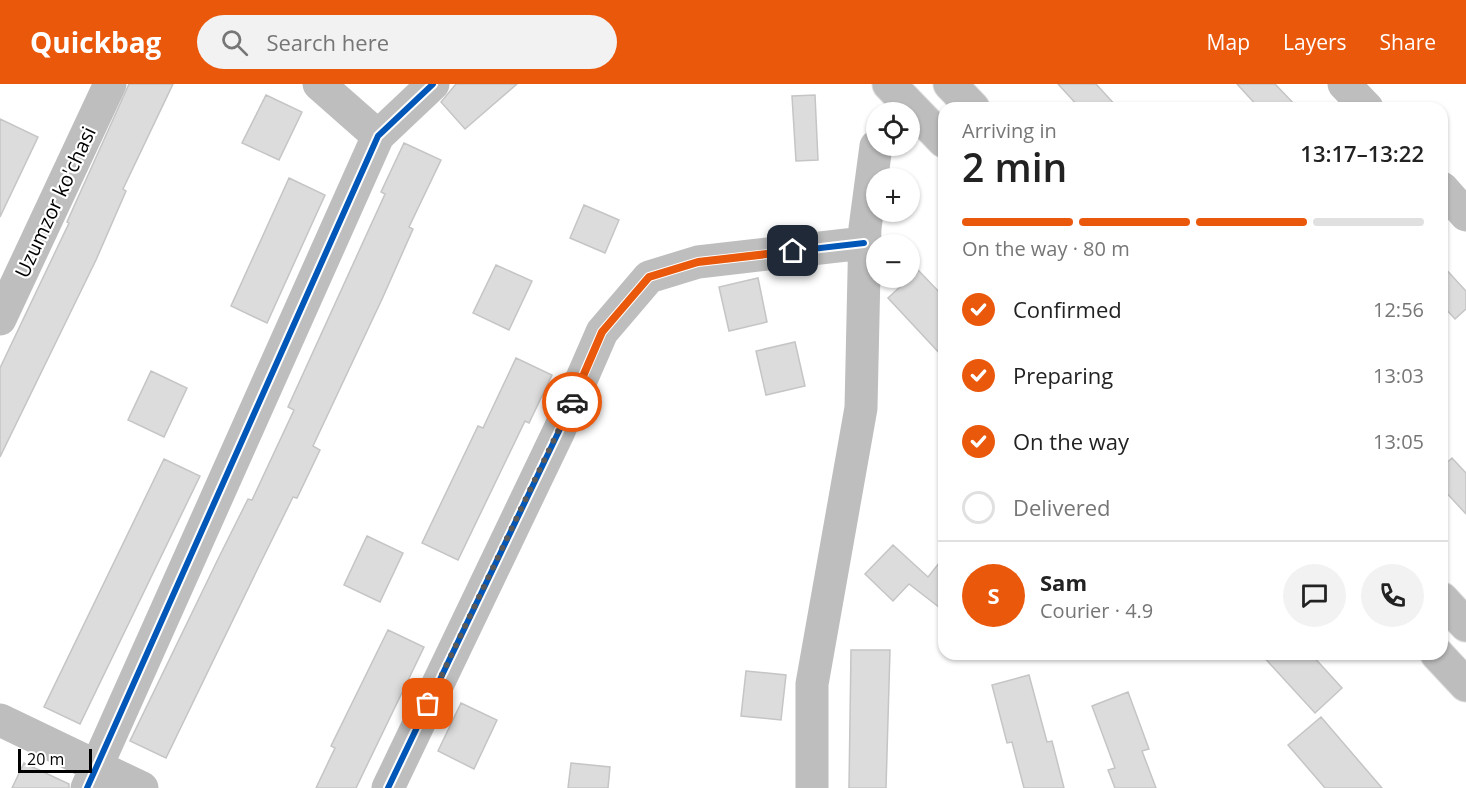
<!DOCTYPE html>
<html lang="en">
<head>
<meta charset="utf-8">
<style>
  :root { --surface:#fff; --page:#f2f2f2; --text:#222; --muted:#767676; --line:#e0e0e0; --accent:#ea580c }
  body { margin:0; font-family:"Open Sans",sans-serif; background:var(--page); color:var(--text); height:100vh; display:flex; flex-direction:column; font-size:22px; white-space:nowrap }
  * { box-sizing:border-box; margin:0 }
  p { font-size:20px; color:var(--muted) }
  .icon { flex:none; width:33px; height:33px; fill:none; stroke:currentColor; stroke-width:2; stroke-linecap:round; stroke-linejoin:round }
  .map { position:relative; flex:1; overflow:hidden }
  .panel { position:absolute; left:938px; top:18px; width:510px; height:558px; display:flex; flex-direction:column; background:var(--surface); border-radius:18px; box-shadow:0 2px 4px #0004 }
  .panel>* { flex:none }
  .fabs { position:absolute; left:866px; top:18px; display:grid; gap:12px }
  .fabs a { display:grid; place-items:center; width:54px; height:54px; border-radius:50%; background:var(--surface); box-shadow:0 2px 4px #0004; font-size:30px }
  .scale { position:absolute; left:18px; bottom:15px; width:74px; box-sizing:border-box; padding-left:6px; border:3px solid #000; border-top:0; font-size:16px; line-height:21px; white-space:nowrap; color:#000; -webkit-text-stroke:4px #fff; paint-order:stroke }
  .pin { position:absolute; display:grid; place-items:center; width:51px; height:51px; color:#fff; margin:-26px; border-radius:12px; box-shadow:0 3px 9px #0006 }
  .courier { position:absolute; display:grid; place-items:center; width:60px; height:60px; margin:-30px; border:4px solid #ea580c; border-radius:50%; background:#fff; color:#222; box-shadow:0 2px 8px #0007 }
  .summary em { font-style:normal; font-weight:600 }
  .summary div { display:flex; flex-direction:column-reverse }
  .summary { display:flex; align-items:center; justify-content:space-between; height:102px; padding:0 24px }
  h1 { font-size:39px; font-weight:600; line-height:45px }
  .bar { display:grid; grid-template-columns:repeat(4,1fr); gap:9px 6px; align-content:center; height:72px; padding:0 24px }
  .bar i { height:8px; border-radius:4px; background:var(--line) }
  .bar .on { background:var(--accent) }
  .bar p { grid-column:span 4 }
  .line { display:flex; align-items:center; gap:15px; padding:0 24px; border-top:2px solid var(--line) }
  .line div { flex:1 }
  .round { display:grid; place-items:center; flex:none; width:63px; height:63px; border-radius:32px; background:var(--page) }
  ol { padding:0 24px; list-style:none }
  li { display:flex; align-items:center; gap:18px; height:66px }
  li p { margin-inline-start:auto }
  li .icon { padding:6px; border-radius:50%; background:var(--accent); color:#fff; stroke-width:4 }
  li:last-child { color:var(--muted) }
  li i { width:33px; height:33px; border:3px solid var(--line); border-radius:50% }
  header { display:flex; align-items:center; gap:36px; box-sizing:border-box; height:84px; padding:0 30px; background:var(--accent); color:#fff }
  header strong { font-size:28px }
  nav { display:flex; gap:33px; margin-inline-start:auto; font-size:21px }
  .search { width:420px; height:54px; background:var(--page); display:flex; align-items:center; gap:15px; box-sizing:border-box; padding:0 21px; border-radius:33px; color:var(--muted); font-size:22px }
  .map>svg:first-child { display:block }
</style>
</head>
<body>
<header>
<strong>Quickbag</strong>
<div class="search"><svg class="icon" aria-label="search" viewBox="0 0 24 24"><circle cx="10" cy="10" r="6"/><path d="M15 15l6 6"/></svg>Search here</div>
<nav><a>Map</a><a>Layers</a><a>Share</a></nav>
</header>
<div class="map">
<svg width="1466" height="704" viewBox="0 0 1466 704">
  <rect width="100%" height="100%" fill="#fff"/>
  <path fill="#dcdcdc" stroke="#c5c5c5" stroke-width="1.5" d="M 129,0 L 173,0 L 123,105 L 126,107 L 96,176 L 0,373 L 0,284 L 69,139 L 67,138 Z
    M 456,0 L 517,0 L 465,45 L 441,18 Z
    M 1058,0 L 1096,0 L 1118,24 L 1080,24 Z
    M 1237,0 L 1275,0 L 1298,24 L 1259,24 Z
    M 266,11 L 302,28 L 279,76 L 242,59 Z
    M 815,11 L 818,76 L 796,77 L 792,12 Z
    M 0,35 L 38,53 L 0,133 Z
    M 404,59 L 441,76 L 409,143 L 413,145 L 383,213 L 313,362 L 320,366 L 297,414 L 293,413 L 260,480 L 166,674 L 130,657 L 219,473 L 248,415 L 252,416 L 294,326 L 288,323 L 385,110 L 381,108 Z
    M 289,94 L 325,111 L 267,239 L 231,222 Z
    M 584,121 L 619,136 L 605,169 L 570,154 Z
    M 496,181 L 532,197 L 509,246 L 473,229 Z
    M 1442,181 L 1466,207 L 1466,225 L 1455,235 L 1442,221 Z
    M 918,186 L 944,213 L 944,274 L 888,214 Z
    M 758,194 L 767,238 L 729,247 L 719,203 Z
    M 795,258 L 805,302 L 766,311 L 756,267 Z
    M 516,274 L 552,291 L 529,339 L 525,337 L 458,476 L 422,459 L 478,342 L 483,344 Z
    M 151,287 L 187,304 L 164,353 L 128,336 Z
    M 1452,374 L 1466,389 L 1466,430 L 1442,404 L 1442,383 Z
    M 164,375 L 200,392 L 80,640 L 44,623 Z
    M 367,452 L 403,469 L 380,518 L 344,501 Z
    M 893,461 L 928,493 L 944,473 L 944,527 L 909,500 L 893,517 L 865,490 Z
    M 388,546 L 424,563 L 356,704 L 316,704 L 335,664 L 331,662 Z
    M 851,566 L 890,566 L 886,704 L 849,704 Z
    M 1261,570 L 1311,570 L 1342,604 L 1315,629 Z
    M 746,587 L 786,591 L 781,636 L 741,632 Z
    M 1029,591 L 1047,658 L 1052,657 L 1064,704 L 1024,704 L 1012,658 L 1007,659 L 992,601 Z
    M 1128,608 L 1149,665 L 1142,667 L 1156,704 L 1115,704 L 1108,686 L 1115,684 L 1092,622 Z
    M 461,619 L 497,636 L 474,685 L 438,667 Z
    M 1321,633 L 1382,704 L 1325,704 L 1288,661 Z
    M 24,679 L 69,700 L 69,704 L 12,704 Z
    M 571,679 L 610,683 L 608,704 L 568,704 Z"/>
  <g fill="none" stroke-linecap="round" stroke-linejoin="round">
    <g stroke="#dbdbdb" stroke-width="35">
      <path id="major" d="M 889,0 L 944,57
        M 950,0 L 973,24
        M 1442,515 L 1466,541
        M 1437,570 L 1466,601"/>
    </g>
    <path stroke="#bebebe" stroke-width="33" d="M 319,0 L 378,52
      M 1344,0 L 1367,24
      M 1442,104 L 1466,131
      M 0,235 L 110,0
      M 0,636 L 142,704
      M 87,704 L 378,52 L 433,0
      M 388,704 L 559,347 L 602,248 L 649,193 L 698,178 L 864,159
      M 812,704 L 812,600 L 861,324 L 865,144 L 876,62"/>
    <use href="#major" stroke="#bdbdbd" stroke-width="33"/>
    <g stroke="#fff" stroke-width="10">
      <path id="cycleway" d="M 87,704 L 378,52 L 433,0
        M 388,704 L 559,347 L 602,248 L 649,193 L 698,178 L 864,159"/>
    </g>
    <use href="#cycleway" stroke="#0057b8" stroke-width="6"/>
  </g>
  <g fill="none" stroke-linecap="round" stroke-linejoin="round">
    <path stroke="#595959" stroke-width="6" stroke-dasharray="0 10.8" d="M 428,620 L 572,318"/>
    <path stroke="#ea580c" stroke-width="8" d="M 572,318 L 602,248 L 649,193 L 698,178 L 793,167"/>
  </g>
  <g text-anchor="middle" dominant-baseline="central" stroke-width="4.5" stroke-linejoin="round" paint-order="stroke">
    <g font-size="20" fill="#000" stroke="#fff">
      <text transform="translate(55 118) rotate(-65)">Uzumzor ko'chasi</text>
    </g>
  </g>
</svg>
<div class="fabs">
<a><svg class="icon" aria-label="locate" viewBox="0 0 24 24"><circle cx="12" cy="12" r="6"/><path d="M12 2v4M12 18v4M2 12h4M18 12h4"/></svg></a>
<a>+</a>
<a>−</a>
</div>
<div class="scale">20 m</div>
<div class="pin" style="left:428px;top:620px;background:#ea580c"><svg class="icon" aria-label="bag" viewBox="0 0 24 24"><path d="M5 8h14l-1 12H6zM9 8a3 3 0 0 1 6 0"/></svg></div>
<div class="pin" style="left:793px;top:167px;background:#1f2937"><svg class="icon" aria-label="home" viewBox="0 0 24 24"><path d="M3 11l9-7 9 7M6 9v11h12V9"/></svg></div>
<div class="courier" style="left:572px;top:318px"><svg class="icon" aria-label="car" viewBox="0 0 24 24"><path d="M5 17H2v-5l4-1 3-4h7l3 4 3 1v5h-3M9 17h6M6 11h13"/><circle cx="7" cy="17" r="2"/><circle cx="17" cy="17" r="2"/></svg></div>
<section class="panel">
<div class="summary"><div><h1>2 min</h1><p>Arriving in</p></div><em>13:17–13:22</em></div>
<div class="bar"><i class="on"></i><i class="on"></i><i class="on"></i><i></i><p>On the way · 80 m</p></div>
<ol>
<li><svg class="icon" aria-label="check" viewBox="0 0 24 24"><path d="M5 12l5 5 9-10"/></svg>Confirmed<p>12:56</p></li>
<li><svg class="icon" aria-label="check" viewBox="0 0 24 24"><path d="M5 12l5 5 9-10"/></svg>Preparing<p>13:03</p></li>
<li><svg class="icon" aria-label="check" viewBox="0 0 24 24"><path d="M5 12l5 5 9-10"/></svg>On the way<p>13:05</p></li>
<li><i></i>Delivered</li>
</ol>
<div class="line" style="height:108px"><b class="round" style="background:var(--accent);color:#fff">S</b><div><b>Sam</b><p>Courier · 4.9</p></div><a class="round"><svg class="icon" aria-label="chat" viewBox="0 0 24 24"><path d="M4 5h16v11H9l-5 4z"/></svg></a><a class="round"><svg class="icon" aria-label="phone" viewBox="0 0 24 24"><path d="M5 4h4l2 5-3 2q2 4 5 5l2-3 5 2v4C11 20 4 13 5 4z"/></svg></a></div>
</section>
</div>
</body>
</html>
